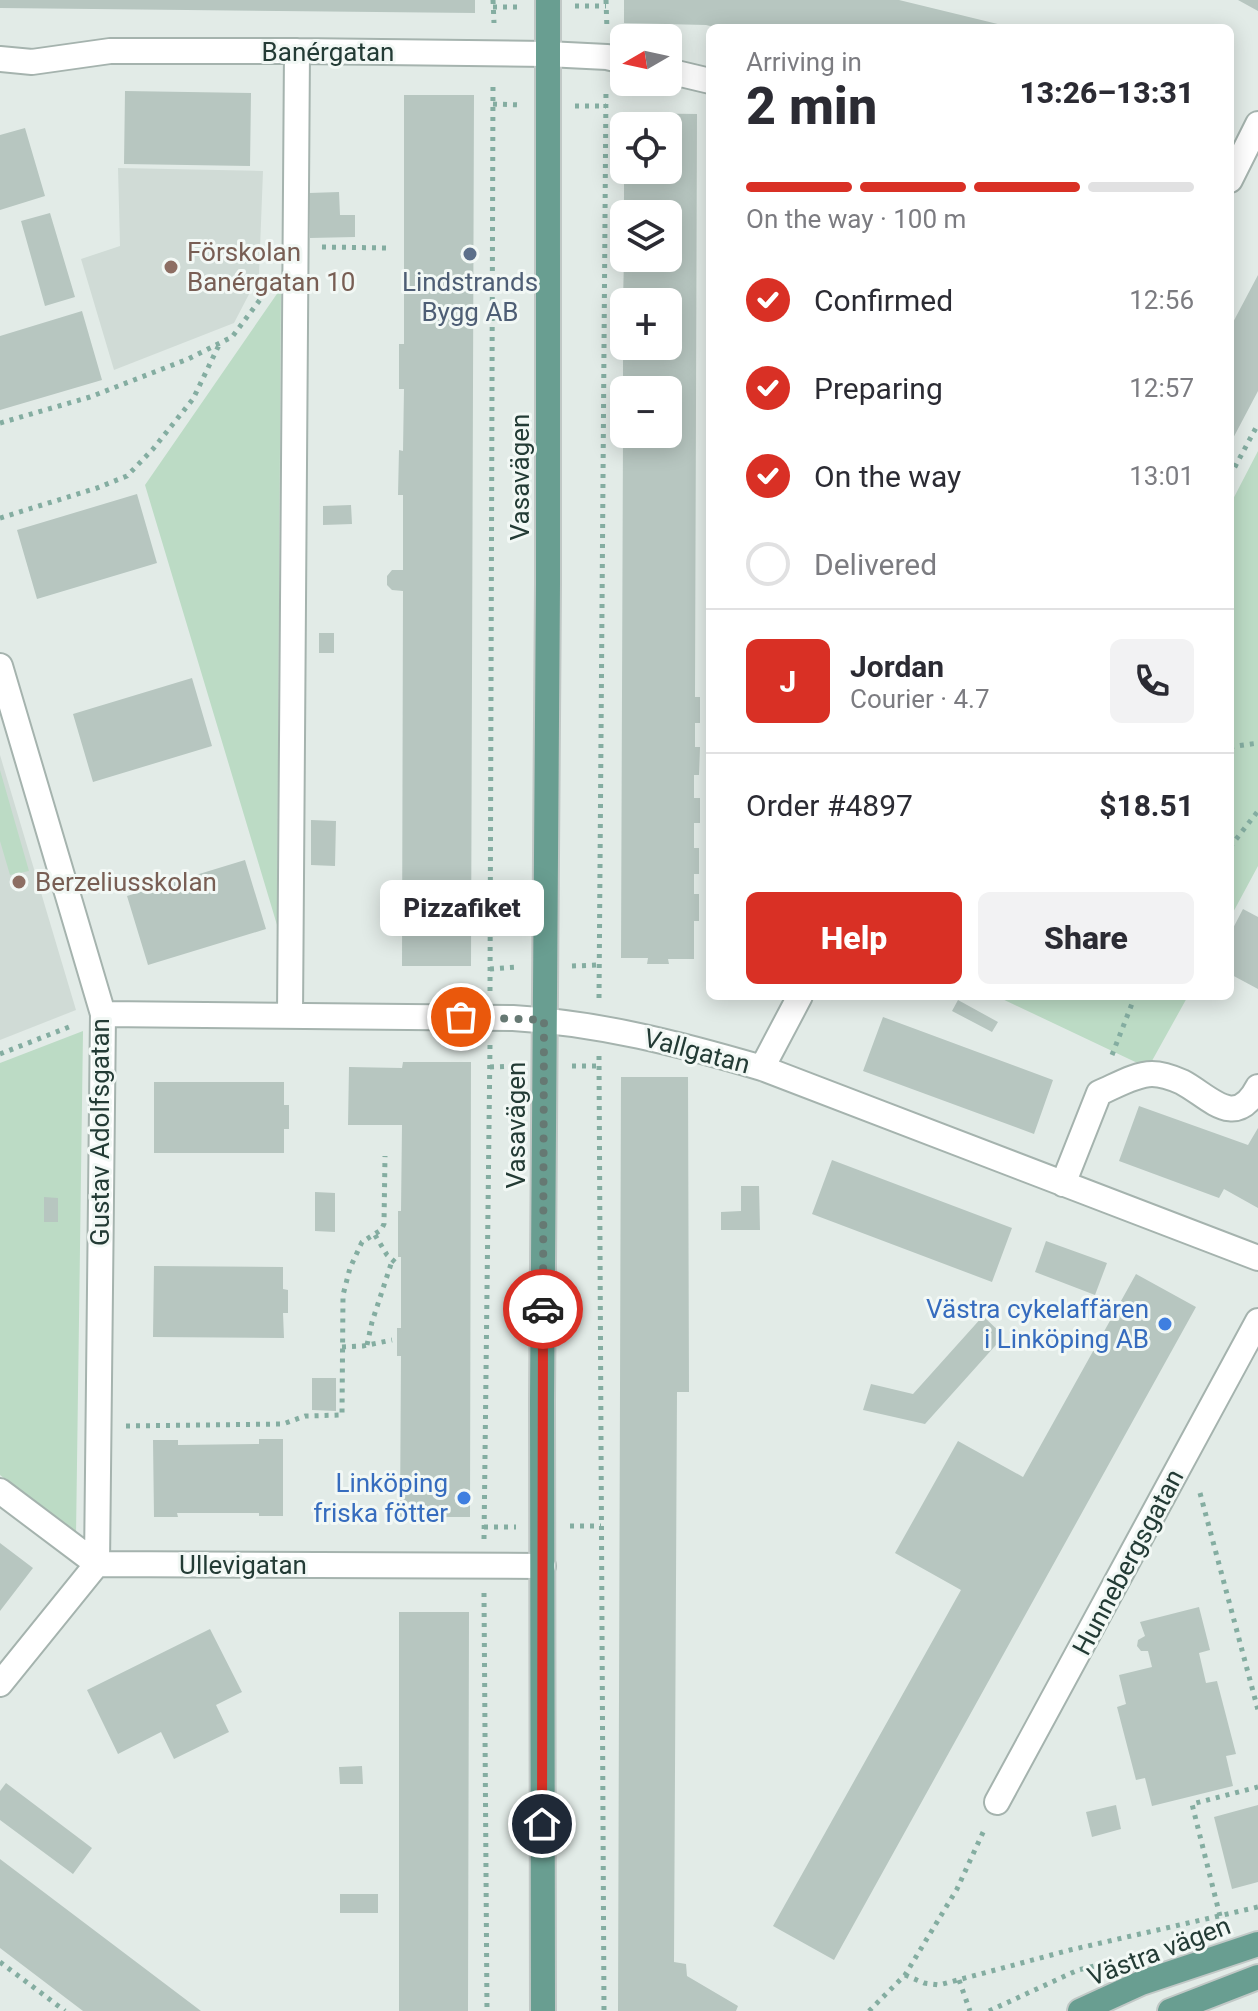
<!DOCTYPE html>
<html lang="en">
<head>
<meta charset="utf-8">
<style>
  :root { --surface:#fff; --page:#f2f2f3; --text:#2b2b33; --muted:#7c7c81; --line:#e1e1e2; --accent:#d93025 }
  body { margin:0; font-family:Roboto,sans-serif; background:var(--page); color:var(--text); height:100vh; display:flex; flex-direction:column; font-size:30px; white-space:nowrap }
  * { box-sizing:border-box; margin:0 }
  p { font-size:26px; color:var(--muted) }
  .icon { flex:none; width:44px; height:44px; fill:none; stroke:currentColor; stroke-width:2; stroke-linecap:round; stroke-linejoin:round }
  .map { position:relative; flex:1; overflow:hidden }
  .side { position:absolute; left:706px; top:24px; width:528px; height:976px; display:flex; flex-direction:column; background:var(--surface); border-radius:12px; box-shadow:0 4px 20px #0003 }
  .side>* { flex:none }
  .needle { width:52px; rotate:261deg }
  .controls { position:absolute; left:610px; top:24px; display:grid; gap:16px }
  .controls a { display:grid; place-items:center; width:72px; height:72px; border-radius:12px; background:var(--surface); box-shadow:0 4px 20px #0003; font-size:40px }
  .pin { position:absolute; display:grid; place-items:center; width:68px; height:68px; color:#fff; margin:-34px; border:4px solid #fff; border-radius:50%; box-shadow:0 2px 8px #0007 }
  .courier { position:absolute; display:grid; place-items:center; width:80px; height:80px; margin:-40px; border:6px solid #d93025; border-radius:50%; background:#fff; color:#222; box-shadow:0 2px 10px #0007 }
  .bubble { position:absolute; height:56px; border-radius:12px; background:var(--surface); box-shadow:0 4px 20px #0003; font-size:26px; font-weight:800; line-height:56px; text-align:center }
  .headline em { font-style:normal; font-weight:800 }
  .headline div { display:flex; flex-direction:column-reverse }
  .headline { display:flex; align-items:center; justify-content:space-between; height:136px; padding:0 40px }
  h1 { font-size:52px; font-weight:800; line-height:60px }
  .bar { display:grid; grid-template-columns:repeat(4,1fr); gap:12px 8px; align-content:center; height:96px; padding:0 40px }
  .bar i { height:10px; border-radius:6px; background:var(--line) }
  .bar .active { background:var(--accent) }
  .bar p { grid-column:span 4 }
  .line { display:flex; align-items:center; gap:20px; padding:0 40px; border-top:2px solid var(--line) }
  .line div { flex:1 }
  .round { display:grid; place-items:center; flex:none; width:84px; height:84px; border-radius:12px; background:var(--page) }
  ol { padding:0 40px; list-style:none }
  li { display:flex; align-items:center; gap:24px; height:88px }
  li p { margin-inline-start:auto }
  li .icon { padding:8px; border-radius:50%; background:var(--accent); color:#fff; stroke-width:4 }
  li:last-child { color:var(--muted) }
  li i { width:44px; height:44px; border:4px solid var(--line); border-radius:50% }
  .cta { display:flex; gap:16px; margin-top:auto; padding:16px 40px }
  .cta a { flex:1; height:92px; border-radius:12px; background:var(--accent); color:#fff; font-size:32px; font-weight:800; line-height:92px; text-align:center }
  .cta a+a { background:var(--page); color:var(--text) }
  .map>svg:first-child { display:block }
</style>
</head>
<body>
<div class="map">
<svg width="1258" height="2011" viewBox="0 0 1258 2011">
  <rect width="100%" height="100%" fill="#e2ebe7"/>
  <path fill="#d0dbd6" d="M 118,168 L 263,171 L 259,275 L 234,323 L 114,370 L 81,259 L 120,246 Z
    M 0,755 L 76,1010 L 0,1040 Z"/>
  <path fill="#bcdbc5" d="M 281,288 L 277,925 L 145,485 Z
    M 1258,451 L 1258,866 L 1230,918 L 1230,505 Z
    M 0,770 L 29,871 L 10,875 L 0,841 Z
    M 996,996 L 1188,996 L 1148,1068 Z
    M 83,1031 L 76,1536 L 0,1475 L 0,1063 Z"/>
  <path fill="#b7c6c0" d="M 0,0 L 475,0 L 475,13 L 0,8 Z
    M 624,0 L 899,0 L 1010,27 L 718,28 L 706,25 L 624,23 Z
    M 1238,0 L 1258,0 L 1258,11 Z
    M 125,91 L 251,93 L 250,166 L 124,164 Z
    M 404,95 L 474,95 L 471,966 L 402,966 L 403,591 L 392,590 L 387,585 L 387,576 L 392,570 L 403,570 L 403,495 L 398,495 L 399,450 L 403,451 L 404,389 L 399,389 L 399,344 L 404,344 Z
    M 625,113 L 697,114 L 695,697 L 700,697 L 700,723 L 695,723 L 695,747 L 700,747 L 699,775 L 694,775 L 694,798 L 700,798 L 700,823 L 694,823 L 694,848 L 699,848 L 699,874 L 694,874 L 694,894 L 699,894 L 699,921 L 694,921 L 694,959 L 668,959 L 669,964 L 647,964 L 648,958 L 621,958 L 623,434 L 668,434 L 668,390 L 623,390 L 623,346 L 668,346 L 668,302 L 623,302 L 624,258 L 668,258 L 668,214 L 624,214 L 624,170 L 668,170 L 668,126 L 625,126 Z
    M 25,128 L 45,196 L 0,210 L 0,135 Z
    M 339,192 L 340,215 L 355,215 L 355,237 L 310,238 L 309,193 Z
    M 50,213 L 75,297 L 45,306 L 21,221 Z
    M 1258,275 L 1258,391 L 1230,444 L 1230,328 Z
    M 82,311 L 102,380 L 0,410 L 0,336 Z
    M 137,494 L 157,563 L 37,599 L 17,530 Z
    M 351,505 L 352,524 L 323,525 L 323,506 Z
    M 319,633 L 334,633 L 334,653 L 319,653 Z
    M 192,678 L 212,746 L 93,782 L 73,714 Z
    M 311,820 L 336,821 L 335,866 L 311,865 Z
    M 245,860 L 266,929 L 148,965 L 127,896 Z
    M 1243,909 L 1258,917 L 1258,989 L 1230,974 L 1230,934 Z
    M 958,1000 L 998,1022 L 992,1032 L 952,1011 Z
    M 883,1017 L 1053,1080 L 1034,1134 L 863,1071 Z
    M 403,1062 L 471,1062 L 470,1517 L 400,1517 L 401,1356 L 397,1356 L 397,1328 L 401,1328 L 401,1257 L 398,1257 L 398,1211 L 401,1211 L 402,1125 L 348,1125 L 349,1067 L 402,1068 Z
    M 621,1077 L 688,1077 L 689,1392 L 677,1392 L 674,1962 L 686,1964 L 687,1976 L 738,2006 L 736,2011 L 618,2011 Z
    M 154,1082 L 284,1082 L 284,1105 L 289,1105 L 289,1129 L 284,1129 L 284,1153 L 154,1153 Z
    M 1139,1106 L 1248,1145 L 1258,1128 L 1258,1208 L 1224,1189 L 1219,1198 L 1119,1161 Z
    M 832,1160 L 1012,1228 L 992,1282 L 812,1214 Z
    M 741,1186 L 759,1186 L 760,1230 L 721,1230 L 721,1212 L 741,1211 Z
    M 315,1192 L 335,1193 L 335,1232 L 315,1231 Z
    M 44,1197 L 58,1198 L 58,1222 L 44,1222 Z
    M 1046,1241 L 1107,1263 L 1095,1295 L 1035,1272 Z
    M 154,1266 L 283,1267 L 283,1289 L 288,1290 L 288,1313 L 283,1313 L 284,1338 L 153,1337 Z
    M 1136,1274 L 1196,1307 L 834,1960 L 773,1926 L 961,1590 L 895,1553 L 958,1441 L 1023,1477 Z
    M 983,1316 L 1004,1336 L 925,1424 L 863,1410 L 871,1384 L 913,1394 Z
    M 312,1378 L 336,1378 L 336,1411 L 312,1410 Z
    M 259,1439 L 283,1439 L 283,1516 L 259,1516 L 259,1513 L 177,1513 L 178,1517 L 154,1517 L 153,1440 L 178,1440 L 178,1445 L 259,1444 Z
    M 0,1543 L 33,1568 L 0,1611 Z
    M 1199,1607 L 1210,1650 L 1199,1653 L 1206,1683 L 1217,1681 L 1236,1754 L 1226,1756 L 1233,1786 L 1152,1806 L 1145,1778 L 1136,1780 L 1117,1707 L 1126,1704 L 1119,1675 L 1152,1667 L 1148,1651 L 1141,1651 L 1137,1646 L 1138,1640 L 1145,1636 L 1140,1622 Z
    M 399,1612 L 469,1612 L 468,2011 L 399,2011 Z
    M 210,1629 L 242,1692 L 216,1705 L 229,1732 L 174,1759 L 161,1732 L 118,1754 L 87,1690 Z
    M 362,1766 L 363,1784 L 340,1784 L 339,1767 Z
    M 6,1783 L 92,1848 L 73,1874 L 0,1820 L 0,1791 Z
    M 1116,1805 L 1121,1829 L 1092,1837 L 1086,1812 Z
    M 1258,1805 L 1258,1882 L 1232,1889 L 1214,1817 Z
    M 0,1859 L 201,2011 L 83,2011 L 0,1948 Z
    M 340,1894 L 378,1894 L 378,1913 L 340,1913 Z"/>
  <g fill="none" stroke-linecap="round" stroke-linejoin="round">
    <g stroke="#a5b3ae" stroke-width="28">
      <path id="minor" d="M 0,59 L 32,62 L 110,51 L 297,51 L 547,54 L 607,57 L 624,61
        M 668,71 L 710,81
        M 1230,180 L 1258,124
        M 0,666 L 103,1014 L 97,1564
        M 103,1014 L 513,1018 C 599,1023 680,1044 762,1068 L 1258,1258
        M 290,1015 L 297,51
        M 762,1068 L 800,996
        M 1063,1184 L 1099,1093 C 1114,1087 1135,1074 1152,1074 C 1161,1074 1173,1078 1182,1082 C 1209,1096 1235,1131 1258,1087
        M 0,1491 L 97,1564
        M 0,1684 L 97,1564 L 543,1566
        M 997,1802 L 1258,1321"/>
    </g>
    <g stroke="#c1c8c6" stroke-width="28">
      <path id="major" d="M 543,2011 L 542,1400 L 548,584 L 548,0
        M 1080,2011 L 1141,1983 L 1258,1944
        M 1170,2011 L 1258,1977"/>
    </g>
    <path stroke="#84ada1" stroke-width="5" stroke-dasharray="4 6" stroke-linecap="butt" d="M 493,0 L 494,23
      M 606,0 L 607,30
      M 575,6 L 606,6
      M 493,7 L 521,7
      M 493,104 L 521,105
      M 575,106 L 606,106
      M 322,247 L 390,248
      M 0,423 L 90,397 L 188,359 L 232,337 L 265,293
      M 1230,476 L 1258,424
      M 0,518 L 97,488 L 127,476 L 153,449 L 193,399 L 219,345
      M 1230,747 L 1258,743
      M 1230,847 L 1258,811
      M 572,966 L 599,965
      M 490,969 L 518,967
      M 490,991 L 493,81
      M 599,998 L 606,88
      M 0,1054 L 74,1025
      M 1112,1055 L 1135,996
      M 599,1056 L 604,2011
      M 572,1066 L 599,1066
      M 490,1067 L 518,1066
      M 375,1235 L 387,1255 L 396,1263
      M 367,1345 L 372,1322 L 392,1261
      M 342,1347 L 363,1346 L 392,1340
      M 126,1426 L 283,1424 L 305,1416 L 342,1415 L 343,1295 L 350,1268 L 362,1242 L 381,1230 L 384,1224 L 385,1156
      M 1200,1493 L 1258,1710
      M 570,1526 L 601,1526
      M 484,1527 L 516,1527
      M 484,1539 L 490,1045
      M 484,1593 L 487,2011
      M 1220,1916 L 1192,1804 L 1258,1787
      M 0,1962 L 65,2011
      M 905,1975 L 924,1983 L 939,1985 L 1070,1950 L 1258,1907
      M 959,1980 L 970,2011
      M 869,2011 L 905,1975 L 957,1889 L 985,1828
      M 989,2011 L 1078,1970 L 1107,1963"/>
    <use href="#minor" stroke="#fff" stroke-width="24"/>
    <use href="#major" stroke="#699e91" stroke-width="24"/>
  </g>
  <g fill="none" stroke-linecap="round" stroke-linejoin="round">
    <path stroke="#667973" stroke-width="8" stroke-dasharray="0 14.4" d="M 461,1017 L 544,1020 L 543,1309"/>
    <path stroke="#d93025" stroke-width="10" d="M 542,1824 L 543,1309"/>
  </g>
  <circle fill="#5c6f8a" stroke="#f2f8f5" stroke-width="3" cx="470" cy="254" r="8"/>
  <g fill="#8d6e63" stroke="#f2f8f5" stroke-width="3">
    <circle cx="171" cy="267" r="8"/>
    <circle cx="19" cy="882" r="8"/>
  </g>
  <g fill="#3f7fe0" stroke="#f2f8f5" stroke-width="3">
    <circle cx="1165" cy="1324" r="8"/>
    <circle cx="464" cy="1498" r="8"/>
  </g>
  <g text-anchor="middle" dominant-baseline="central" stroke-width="6" stroke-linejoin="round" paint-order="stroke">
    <g font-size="26" fill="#233b35" stroke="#f2f8f5">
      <text x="328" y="52">Banérgatan</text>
      <text transform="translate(520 477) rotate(-90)">Vasavägen</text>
      <text transform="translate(697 1051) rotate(15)">Vallgatan</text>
      <text transform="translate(516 1125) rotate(-90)">Vasavägen</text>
      <text transform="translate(100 1132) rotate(-90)">Gustav Adolfsgatan</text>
      <text transform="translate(1128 1562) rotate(-62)">Hunnebergsgatan</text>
      <text x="243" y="1565">Ullevigatan</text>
      <text transform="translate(1159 1951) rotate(-21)">Västra vägen</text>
    </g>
    <g font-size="26" fill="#785e54" stroke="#f2f8f5" text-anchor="start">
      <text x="187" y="252">Förskolan<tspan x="187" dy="30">Banérgatan 10</tspan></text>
      <text x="35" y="882">Berzeliusskolan</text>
    </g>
    <g font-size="26" fill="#4e5e75" stroke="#f2f8f5">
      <text x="470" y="282">Lindstrands<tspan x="470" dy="30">Bygg AB</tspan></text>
    </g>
    <g font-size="26" fill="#366cbe" stroke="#f2f8f5" text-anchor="end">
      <text x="1149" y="1309">Västra cykelaffären<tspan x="1149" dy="30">i Linköping AB</tspan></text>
      <text x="448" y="1483">Linköping<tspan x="448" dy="30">friska fötter</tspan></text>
    </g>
  </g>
</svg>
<div class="controls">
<a><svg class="needle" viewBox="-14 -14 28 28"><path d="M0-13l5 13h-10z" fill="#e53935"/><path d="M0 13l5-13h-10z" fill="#7c7c81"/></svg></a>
<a><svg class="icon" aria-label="locate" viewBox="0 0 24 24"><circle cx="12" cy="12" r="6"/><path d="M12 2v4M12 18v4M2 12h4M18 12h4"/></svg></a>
<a><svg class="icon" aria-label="layers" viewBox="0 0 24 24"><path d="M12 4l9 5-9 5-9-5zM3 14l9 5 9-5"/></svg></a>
<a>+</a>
<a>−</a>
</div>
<div class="pin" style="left:461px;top:1017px;background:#ea580c"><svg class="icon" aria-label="bag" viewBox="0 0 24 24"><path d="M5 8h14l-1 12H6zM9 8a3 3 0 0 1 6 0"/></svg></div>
<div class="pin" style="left:542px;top:1824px;background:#1f2937"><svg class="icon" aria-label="home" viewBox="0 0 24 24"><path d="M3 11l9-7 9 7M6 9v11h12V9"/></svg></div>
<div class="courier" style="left:543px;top:1309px"><svg class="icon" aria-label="car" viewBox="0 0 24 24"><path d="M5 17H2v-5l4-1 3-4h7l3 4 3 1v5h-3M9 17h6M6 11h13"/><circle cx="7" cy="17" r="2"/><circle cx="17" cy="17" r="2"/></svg></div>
<div class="bubble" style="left:380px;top:880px;width:164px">Pizzafiket</div>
<section class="side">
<div class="headline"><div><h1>2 min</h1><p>Arriving in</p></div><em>13:26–13:31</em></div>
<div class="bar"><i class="active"></i><i class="active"></i><i class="active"></i><i></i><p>On the way · 100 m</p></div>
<ol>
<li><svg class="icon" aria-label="check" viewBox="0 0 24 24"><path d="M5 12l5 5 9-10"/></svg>Confirmed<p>12:56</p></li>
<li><svg class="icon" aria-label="check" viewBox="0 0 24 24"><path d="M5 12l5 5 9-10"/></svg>Preparing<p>12:57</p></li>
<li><svg class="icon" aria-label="check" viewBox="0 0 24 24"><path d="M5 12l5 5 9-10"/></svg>On the way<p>13:01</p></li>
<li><i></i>Delivered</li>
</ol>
<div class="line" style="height:144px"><b class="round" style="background:var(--accent);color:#fff">J</b><div><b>Jordan</b><p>Courier · 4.7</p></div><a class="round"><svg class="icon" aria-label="phone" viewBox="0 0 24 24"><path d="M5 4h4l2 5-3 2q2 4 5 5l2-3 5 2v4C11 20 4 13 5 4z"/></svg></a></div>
<div class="line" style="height:104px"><div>Order #4897</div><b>$18.51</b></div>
<div class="cta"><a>Help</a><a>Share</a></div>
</section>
</div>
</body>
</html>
